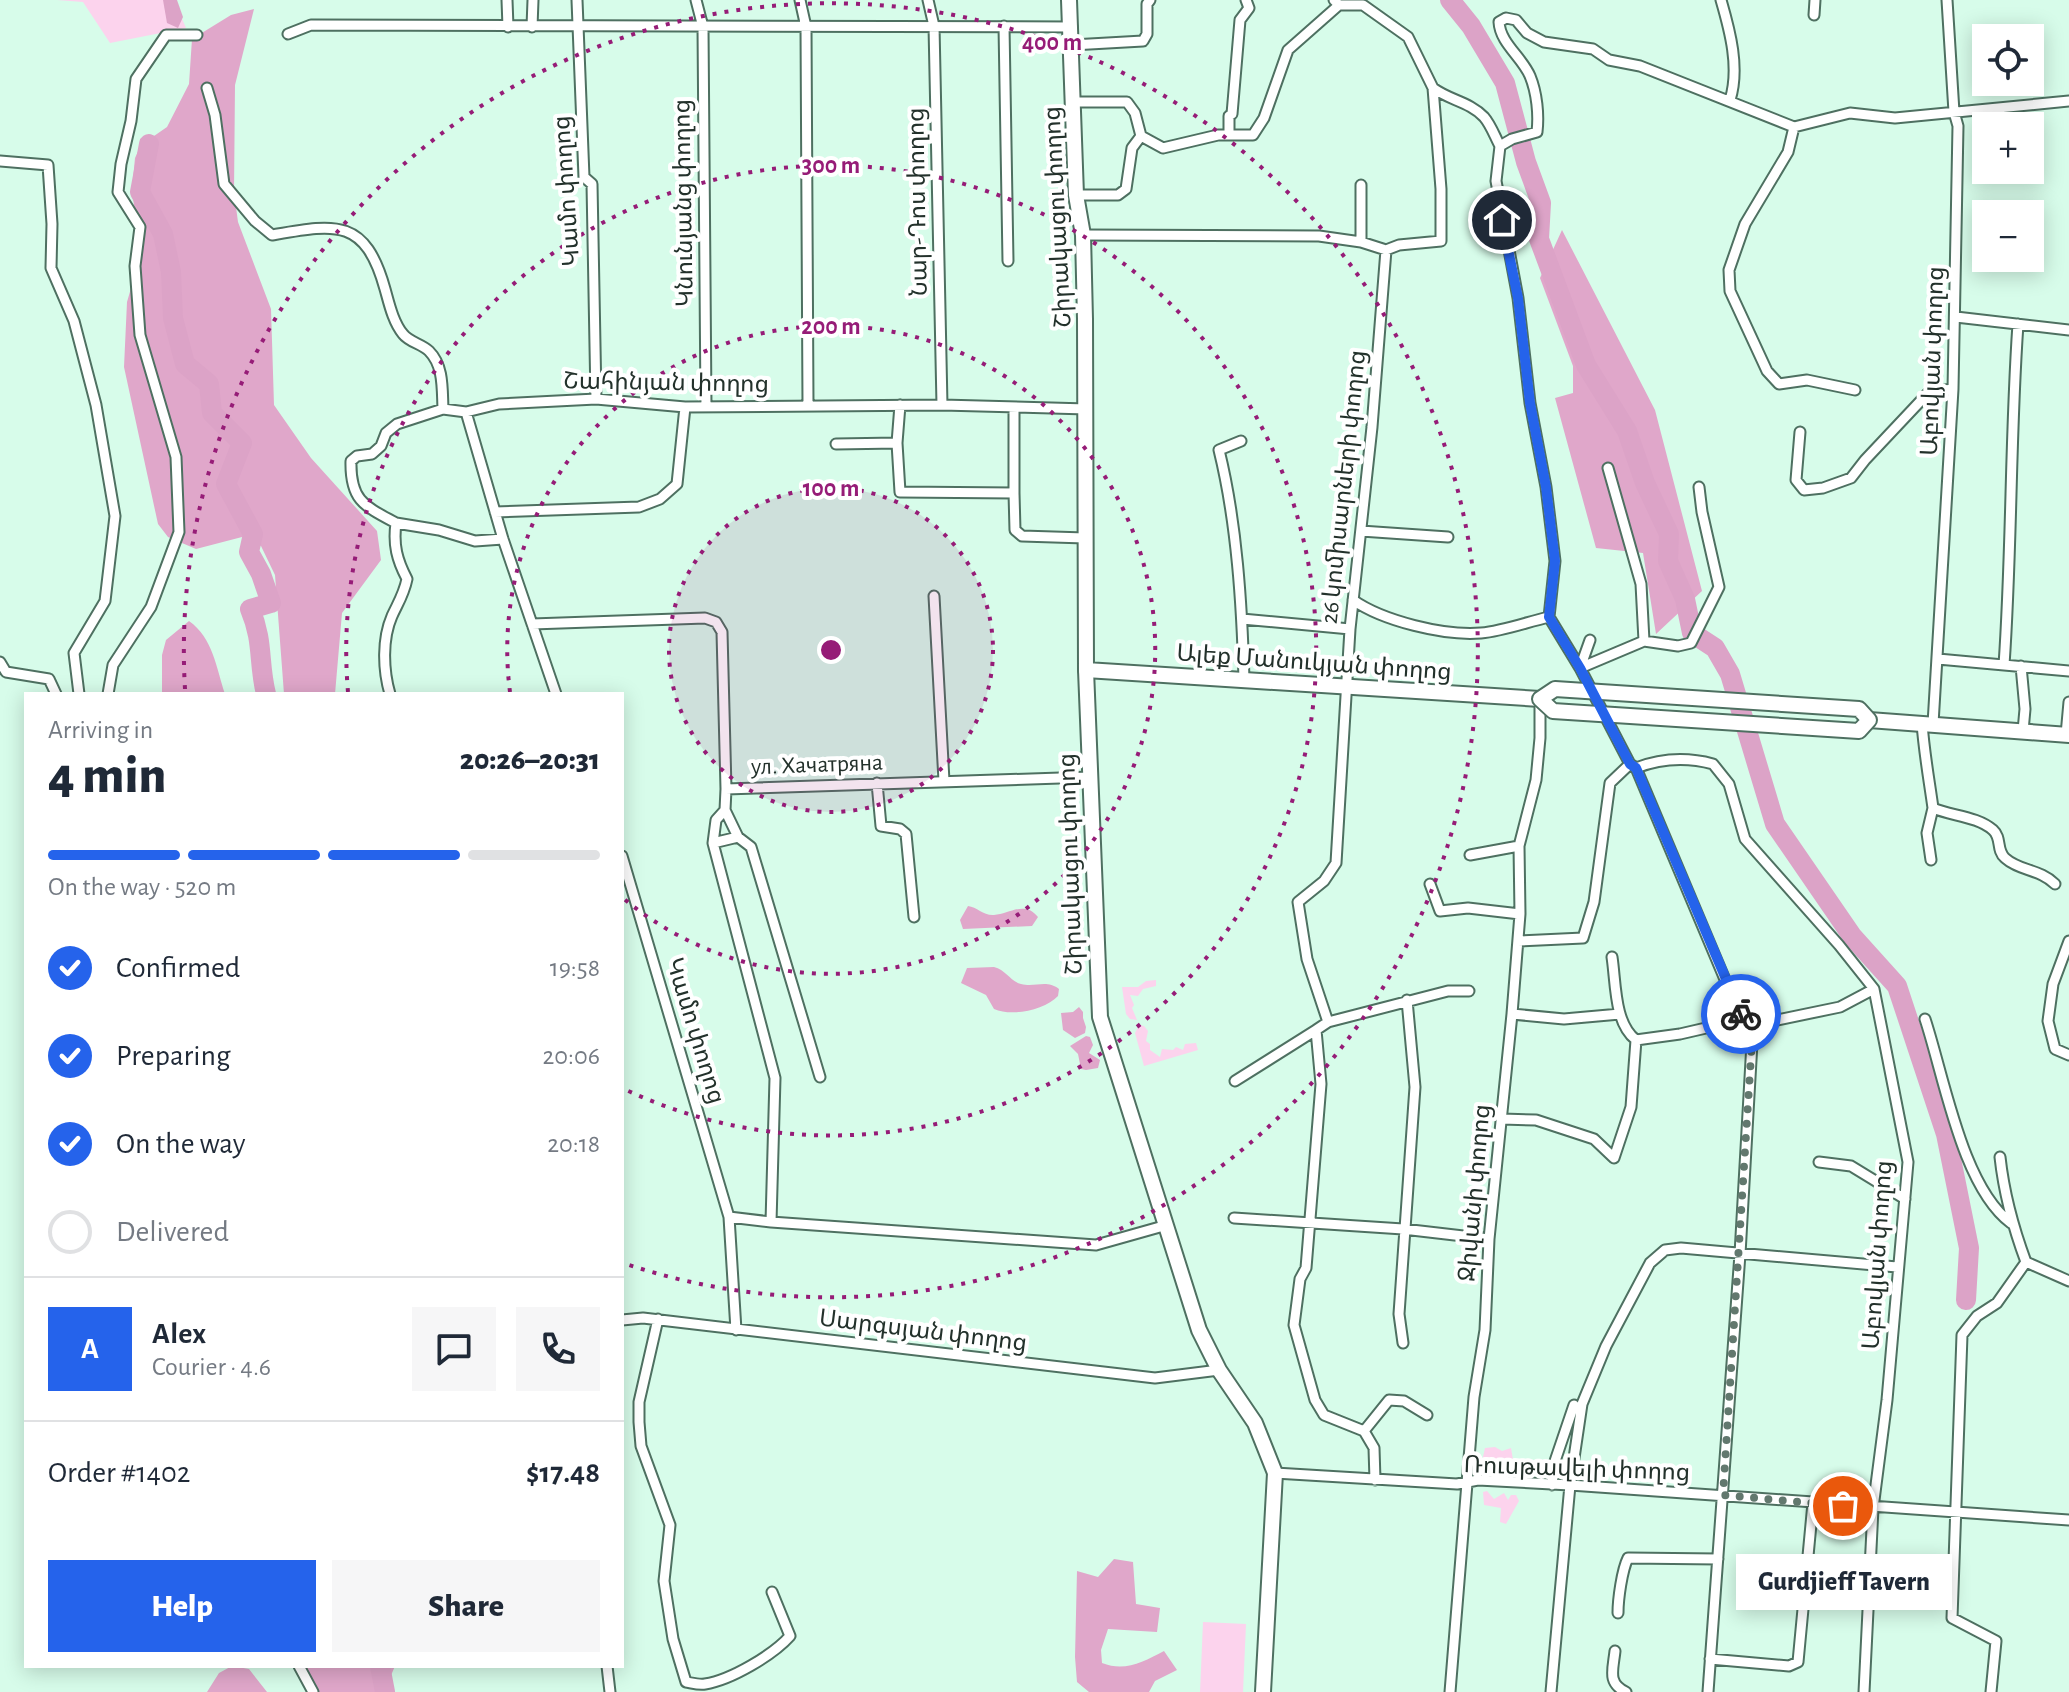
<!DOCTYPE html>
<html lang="en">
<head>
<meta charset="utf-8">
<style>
  :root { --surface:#fff; --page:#f6f6f7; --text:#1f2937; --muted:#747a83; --line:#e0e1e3; --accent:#2563eb }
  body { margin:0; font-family:"Alegreya Sans","Noto Sans Armenian",sans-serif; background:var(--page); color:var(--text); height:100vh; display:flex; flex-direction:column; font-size:30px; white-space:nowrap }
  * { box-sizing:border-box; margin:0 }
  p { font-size:26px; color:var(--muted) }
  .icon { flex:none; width:44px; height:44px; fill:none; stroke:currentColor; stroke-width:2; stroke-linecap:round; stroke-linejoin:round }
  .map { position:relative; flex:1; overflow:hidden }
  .sheet { position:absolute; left:24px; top:692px; width:600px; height:976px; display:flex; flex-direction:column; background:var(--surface); border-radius:0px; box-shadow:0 4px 20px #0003 }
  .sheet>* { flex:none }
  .buttons { position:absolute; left:1972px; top:24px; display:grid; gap:16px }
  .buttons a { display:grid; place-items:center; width:72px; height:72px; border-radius:0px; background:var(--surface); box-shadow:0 4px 20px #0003; font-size:40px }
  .pin { position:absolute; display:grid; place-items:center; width:68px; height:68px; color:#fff; margin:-34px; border:4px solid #fff; border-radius:50%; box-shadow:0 2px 8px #0007 }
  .courier { position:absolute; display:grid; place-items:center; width:80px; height:80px; margin:-40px; border:6px solid #2563eb; border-radius:50%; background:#fff; color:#222; box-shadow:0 2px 10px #0007 }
  .bubble { position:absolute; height:56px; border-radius:0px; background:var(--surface); box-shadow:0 4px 20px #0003; font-size:26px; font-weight:800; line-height:56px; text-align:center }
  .overview em { font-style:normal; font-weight:800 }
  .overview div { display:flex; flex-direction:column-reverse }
  .overview { display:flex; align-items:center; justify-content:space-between; height:136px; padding:0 24px }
  h1 { font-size:52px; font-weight:800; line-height:60px }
  .bar { display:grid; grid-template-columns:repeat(4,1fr); gap:12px 8px; align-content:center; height:96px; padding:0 24px }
  .bar i { height:10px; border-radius:6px; background:var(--line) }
  .bar .selected { background:var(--accent) }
  .bar p { grid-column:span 4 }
  .line { display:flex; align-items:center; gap:20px; padding:0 24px; border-top:2px solid var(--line) }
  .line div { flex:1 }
  .round { display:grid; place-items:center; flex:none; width:84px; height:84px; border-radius:0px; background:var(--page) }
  ol { padding:0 24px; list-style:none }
  li { display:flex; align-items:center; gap:24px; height:88px }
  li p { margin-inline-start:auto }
  li .icon { padding:8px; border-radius:50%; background:var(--accent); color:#fff; stroke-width:4 }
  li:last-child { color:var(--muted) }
  li i { width:44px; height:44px; border:4px solid var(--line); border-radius:50% }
  .primary-button { display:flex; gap:16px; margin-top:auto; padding:16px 24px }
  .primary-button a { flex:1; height:92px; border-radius:0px; background:var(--accent); color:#fff; font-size:32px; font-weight:800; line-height:92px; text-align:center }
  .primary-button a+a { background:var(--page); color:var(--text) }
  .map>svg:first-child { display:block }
</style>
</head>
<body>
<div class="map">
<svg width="2069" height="1692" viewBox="0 0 2069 1692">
  <rect width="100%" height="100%" fill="#d7fcea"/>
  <path fill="#fcd3ed" d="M 57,0 L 174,0 L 186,28 L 110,43 L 83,2 Z
    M 1156,980 L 1156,986 L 1143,989 L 1138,996 L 1130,995 L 1134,1005 L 1132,1008 L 1137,1020 L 1130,1019 L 1126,1014 L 1122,987 L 1138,987 L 1146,981 Z
    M 1139,1025 L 1144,1026 L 1148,1031 L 1146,1041 L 1150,1044 L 1150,1050 L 1160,1057 L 1162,1049 L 1173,1050 L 1176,1047 L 1183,1050 L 1185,1044 L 1196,1043 L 1198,1050 L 1144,1066 L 1135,1033 Z
    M 1495,1447 L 1502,1451 L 1511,1448 L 1516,1477 L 1479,1474 L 1485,1448 Z
    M 1487,1491 L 1494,1499 L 1504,1493 L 1508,1500 L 1511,1495 L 1516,1495 L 1519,1501 L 1506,1524 L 1500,1522 L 1501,1508 L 1484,1505 L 1483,1492 Z
    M 1203,1622 L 1246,1624 L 1243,1692 L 1200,1692 Z"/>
  <path fill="#e0a7ca" d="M 254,9 L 235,85 L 234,192 L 238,222 L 271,309 L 274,405 L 311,458 L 377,531 L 381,560 L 342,613 L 335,694 L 284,694 L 275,575 L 261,546 L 242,537 L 196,549 L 168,537 L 158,524 L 124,367 L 127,302 L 140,257 L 132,189 L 135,158 L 141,145 L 167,127 L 189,84 L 192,39 L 231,15 Z
    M 1562,230 L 1655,410 L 1702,591 L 1656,634 L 1643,553 L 1596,548 L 1555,398 L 1573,393 L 1573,366 L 1540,278 Z
    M 189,621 C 213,638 216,667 225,694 L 162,694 L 162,655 L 166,640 Z
    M 968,906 C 977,907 984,916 994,915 C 1010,914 1025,900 1038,917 L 1032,926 L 963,929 L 960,920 Z
    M 994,967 C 1006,970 1010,981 1021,984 C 1035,988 1046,979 1059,989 L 1058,996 C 1045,1010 1012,1017 994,1009 L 986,995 L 961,983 L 967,968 Z
    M 1079,1007 L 1083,1012 L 1083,1018 L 1086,1027 L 1085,1033 L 1075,1038 L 1063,1030 L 1061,1013 L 1073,1012 Z
    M 1086,1036 L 1090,1037 L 1093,1045 L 1089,1053 L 1100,1060 L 1098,1068 L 1086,1070 L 1081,1069 L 1078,1054 L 1070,1046 Z
    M 1114,1559 L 1133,1562 L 1136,1604 L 1160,1608 L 1157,1632 L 1108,1629 L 1101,1650 L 1102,1663 C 1125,1672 1143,1662 1164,1651 L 1177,1670 L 1155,1681 L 1149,1692 L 1089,1692 L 1077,1682 L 1075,1657 L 1077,1571 L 1098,1577 Z
    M 232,1666 L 249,1669 L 267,1692 L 207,1692 L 219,1673 Z
    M 304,1666 L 395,1666 L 384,1692 L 316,1692 Z"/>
  <path fill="#dca3c7" d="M 163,0 L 177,0 L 183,17 L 178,28 L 167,23 Z"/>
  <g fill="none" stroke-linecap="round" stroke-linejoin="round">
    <path stroke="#dca3c7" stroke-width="20" d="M 1450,0 L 1471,26 L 1505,83 L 1526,162 L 1541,203 L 1539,239 L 1586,365 L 1627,431 L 1645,483 L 1669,534 L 1668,561 L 1685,599 L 1692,633 L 1715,648 L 1730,674 L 1775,824 L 1852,936 L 1897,986 L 1946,1134 L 1969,1248 L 1966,1300
      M 149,144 L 140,192 L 163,234 L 171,272 L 173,318 L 185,364 L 209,384 L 212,413 L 242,443 L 226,484 L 253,534 L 249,552 L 261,574 L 271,603 L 250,609 C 264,642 258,662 266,694
      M 380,1666 L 385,1692"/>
    <g stroke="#4e7061" stroke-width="13">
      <path id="street" d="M 507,0 L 508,27
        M 577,0 L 584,177 L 592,184 L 596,399
        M 696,0 L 703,27 L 706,406
        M 800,0 L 806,27 L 808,405
        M 928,0 L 934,26 L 942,405
        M 1721,0 C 1730,31 1740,68 1730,100
        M 1814,15 L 1815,0
        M 1004,26 L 1008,261
        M 532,27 L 533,0
        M 288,34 L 311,25 L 1072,27
        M 1072,45 L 1143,41 L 1147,34 L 1147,4 L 1150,0
        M 207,88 L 215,115 L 224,184 L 255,221 L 272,235 C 335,224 365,217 385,289 C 389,303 393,322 403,334 C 409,342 422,344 429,351 C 444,366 442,389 443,409
        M 1433,88 C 1449,100 1470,102 1484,117 C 1491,125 1495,137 1500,146
        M 1074,102 L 1127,102 L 1135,113 L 1141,136 L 1163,148 L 1218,135 L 1253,135 L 1264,118 L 1288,50 L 1339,5
        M 1794,127 L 1788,152 L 1745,224 L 1729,270 L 1730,291 L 1767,371 L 1779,384 L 1807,380 L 1855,390
        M 1229,135 L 1229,116 L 1232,114 L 1240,20 L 1249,8 L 1246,0
        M 0,161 L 48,165 L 52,224 L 51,268 L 74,321 L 96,405 L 115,516 L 105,601 L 74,653 L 79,694
        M 1361,185 L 1361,242
        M 1076,195 L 1118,195 L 1126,189 L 1132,148 L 1141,136
        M 1083,235 L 1319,236 L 1361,242 L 1386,250 L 1399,245 L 1441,241 L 1441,189 L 1433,88 L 1408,37 L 1363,5 L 1339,5 L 1334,0
        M 1956,317 L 2069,330
        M 1014,407 L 1014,493
        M 466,412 L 503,539 L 556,694
        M 1800,432 L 1796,480 L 1804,490 L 1823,488 L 1851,478 L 1865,460 L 1929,392 L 1953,389
        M 1241,441 L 1219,450 C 1237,523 1242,605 1244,680
        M 897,443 L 900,492 L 1014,493 L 1015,530 L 1022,536 L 1085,538
        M 836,444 L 897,443 L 900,405
        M 495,512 L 639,507 L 660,499 L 677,484 L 685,407
        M 396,523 C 364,506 350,500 351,461 L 357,456 L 372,454 L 381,446 L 386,433 L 397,424 L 443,409 L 466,412 L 499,404 L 596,399 L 685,407 L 942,405 L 1087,409
        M 1361,531 L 1448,537
        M 934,596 L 944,781
        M 1353,600 C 1383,621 1444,636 1481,633 C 1503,631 1527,622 1549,617 L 1580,668 L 1630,764 L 1636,768 C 1662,758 1687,757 1713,764 L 1729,784 L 1745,839 L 1839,945 L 1874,989 L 1908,1162 L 1887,1400 L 1873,1508 L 1864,1692
        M 1549,617 L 1555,561 L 1546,487 L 1530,403 L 1518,298 L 1496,181 L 1500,146 L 1512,139 L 1537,132 C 1539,115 1537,93 1530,76 C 1522,57 1500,43 1499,22 L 1506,18 L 1516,20 L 1527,33 L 1544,42 L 1593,49 L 1609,60 L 1640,66 L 1794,127 L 1850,113 L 1895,118 L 2069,101
        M 1242,619 L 1350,629
        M 532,624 L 705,618 L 716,622 L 722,632 L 726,789 L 1090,777
        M 1590,640 L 1580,668 L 1644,641 L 1641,584 L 1608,468
        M 1644,641 L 1678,646 L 1691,643 L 1719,587 L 1702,512 L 1699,487
        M 1938,659 L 2069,671
        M 0,662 L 6,672 L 49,679 L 56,694
        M 2004,665 C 2012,551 2010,437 2018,324
        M 2021,666 L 2025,709 L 2023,731
        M 108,694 L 113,665 L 151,607 L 179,532 L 176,457 L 140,335 L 135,266 L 140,227 L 118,192 L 121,164 L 131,121 L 136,79 L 166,35 L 197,35
        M 390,694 C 383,670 382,639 392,616 C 398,603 404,594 407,579 C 397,560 393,545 396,523 L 439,530 L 475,541 L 503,539
        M 1922,723 C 1924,752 1929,779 1933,808 C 1951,816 1977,816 1993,830 C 2002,838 1996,850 2005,858 C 2019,871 2040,869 2055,884
        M 1933,724 L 1953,389 L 1958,126 L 1954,112 L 1947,0
        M 2066,735 L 2069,702
        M 1636,768 L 1737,1008 L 1745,1019 L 1753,1025 L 1740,1254 L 1708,1692
        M 877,783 L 881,826 L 900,829 L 906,834 L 914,917
        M 726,789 L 725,810 L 738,837
        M 725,810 L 716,820 L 713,843 L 775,1078 L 771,1222
        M 713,843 L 738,837 L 751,847 L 820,1077
        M 1470,855 L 1519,846
        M 622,856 L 729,1217 L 736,1330
        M 1931,860 L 1927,833 L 1933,808
        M 1430,884 L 1440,911 L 1468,908 L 1520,914
        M 1518,941 L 1583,938 L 1594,902 L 1610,783 L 1630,764
        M 2069,941 L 2053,984 L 2048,1021 L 2055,1049 L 2069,1055
        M 1612,957 C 1616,983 1614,1023 1636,1040 L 1680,1034 L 1745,1019
        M 1512,1014 L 1564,1019 L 1620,1014
        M 1925,1019 C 1944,1076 1962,1187 2011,1223
        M 1328,1022 L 1448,991 L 1469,991
        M 1753,1025 L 1840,1007 L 1874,989
        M 1235,1081 L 1316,1030
        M 1502,1119 L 1536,1120 L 1594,1139 L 1614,1158 L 1631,1107 L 1636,1040
        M 2000,1157 C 2004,1194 2013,1227 2026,1262
        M 1819,1162 L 1851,1166 L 1905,1199
        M 729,1217 L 771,1222 L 1096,1245 L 1167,1225
        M 1234,1218 L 1403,1229 L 1489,1239
        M 2026,1262 L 2069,1281
        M 658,1319 L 639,1402 L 639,1422 L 641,1446 L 670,1525 L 664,1581 L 673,1639 L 686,1682 C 692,1683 699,1685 705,1684 C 731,1680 773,1655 790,1636 L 772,1592
        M 622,1320 L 643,1318 L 1155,1378 L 1219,1370
        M 1403,1343 L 1399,1314 L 1415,1087 L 1407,1000
        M 1364,1431 L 1389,1400 L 1404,1401 L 1427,1415
        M 1275,1473 L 1457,1484 L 1478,1480 L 1570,1485 L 2069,1520
        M 1375,1480 L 1374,1448 L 1364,1431 L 1324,1415 L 1315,1400 L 1294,1325 L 1300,1279 L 1306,1268 L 1321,1084 L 1316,1030 L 1328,1022 L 1307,959 L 1298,902 L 1324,881 L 1336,863 L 1350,629 L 1372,427 L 1386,250
        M 1552,1485 L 1554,1464 L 1574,1405
        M 1618,1613 C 1618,1599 1622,1570 1628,1558 L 1718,1559
        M 1615,1651 C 1613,1670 1607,1683 1626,1692
        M 1710,1659 L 1789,1666 L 1798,1662 L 1813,1503
        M 299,1666 L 313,1692
        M 607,1666 L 610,1692
        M 1450,1692 L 1474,1397 L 1485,1330 L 1489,1239 L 1512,1014 L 1520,914 L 1519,846 L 1536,780 L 1540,738 L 1540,699
        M 1551,1692 L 1570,1485 L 1582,1404 L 1606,1346 L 1650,1263 L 1665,1250 L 1681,1248 L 1897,1267
        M 1991,1692 L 1996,1641 L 1952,1618 L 1962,1335 L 1977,1316 L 1997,1303 L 2026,1262"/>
    </g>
    <g stroke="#4e7061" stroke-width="18">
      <path id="secondary" d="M 1086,670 L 1100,1017 L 1199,1330 L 1219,1370 L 1255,1423 L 1275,1473 L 1263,1692"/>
    </g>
    <g stroke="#4e7061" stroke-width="18">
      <path id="primary" d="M 1069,0 L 1076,195 L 1083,235 L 1085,319 L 1086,670 L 1540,699
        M 1869,720 L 2069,735"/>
    </g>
    <use href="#street" stroke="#fff" stroke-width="9"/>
    <use href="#secondary" stroke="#fff" stroke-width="14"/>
    <use href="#primary" stroke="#fff" stroke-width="14"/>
    <g stroke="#4e7061" stroke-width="18" stroke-linecap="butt">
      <path id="primary-bridge" d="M 1555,689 L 1859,709 L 1869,720 L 1859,731 L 1553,711 L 1540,699 Z"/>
    </g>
    <use href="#primary-bridge" stroke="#fff" stroke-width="14"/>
  </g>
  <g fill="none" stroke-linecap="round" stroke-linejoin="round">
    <path stroke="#62786e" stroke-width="8" stroke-dasharray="0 14.4" d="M 1741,1014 L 1753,1025 L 1723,1495 L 1843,1506"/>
    <path stroke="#2563eb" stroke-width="10" d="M 1502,220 L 1518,298 L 1530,403 L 1546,487 L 1555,561 L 1549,617 L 1580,668 L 1630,764 L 1636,768 L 1741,1014"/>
  </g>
  <circle cx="831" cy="650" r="162" fill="#961c77" fill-opacity=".12"/>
  <g fill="none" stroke="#961c77" stroke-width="4" stroke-dasharray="4 8">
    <circle cx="831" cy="650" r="162"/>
    <path d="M510 692A324 324 0 1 1 623 898"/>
    <path d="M348 692A485 485 0 1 1 622 1088"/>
    <path d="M185 689A647 647 0 1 1 626 1264"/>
  </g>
  <g text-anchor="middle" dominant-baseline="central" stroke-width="8" stroke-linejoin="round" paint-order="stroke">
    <g font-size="24" fill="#23312b" stroke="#fff">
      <text transform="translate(567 191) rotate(-94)">Կամո փողոց</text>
      <text transform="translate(918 202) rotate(-91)">Նար-Դոս փողոց</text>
      <text transform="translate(684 203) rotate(-91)">Կնունյանց փողոց</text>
      <text transform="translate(1058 217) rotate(-93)">Շիրակացու փողոց</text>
      <text transform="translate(1933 361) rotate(-88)">Աբովյան փողոց</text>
      <text transform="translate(666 383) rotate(1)">Շահինյան փողոց</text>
      <text transform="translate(1344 487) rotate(-84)">26 կոմիսարների փողոց</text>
      <text transform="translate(1314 663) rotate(4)">Ալեք Մանուկյան փողոց</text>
      <text transform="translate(817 765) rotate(-2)">ул. Хачатряна</text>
      <text transform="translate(1071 864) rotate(-92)">Շիրակացու փողոց</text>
      <text transform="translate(695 1031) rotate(73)">Կամո փողոց</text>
      <text transform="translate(1475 1193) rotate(-85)">Ջիվանի փողոց</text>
      <text transform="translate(1878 1255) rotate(-86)">Աբովյան փողոց</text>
      <text transform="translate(923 1331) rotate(7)">Սարգսյան փողոց</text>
      <text transform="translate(1577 1469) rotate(2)">Ռուսթավելի փողոց</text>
    </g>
  </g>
  <circle cx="831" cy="650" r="12" fill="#961c77" stroke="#fff" stroke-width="4"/>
  <g font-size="24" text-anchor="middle" font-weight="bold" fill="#961c77" stroke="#fff" stroke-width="8" stroke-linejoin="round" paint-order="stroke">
    <text x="1052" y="50">400 m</text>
    <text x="831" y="173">300 m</text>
    <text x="831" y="334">200 m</text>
    <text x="831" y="496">100 m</text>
  </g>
</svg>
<div class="buttons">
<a><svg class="icon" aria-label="locate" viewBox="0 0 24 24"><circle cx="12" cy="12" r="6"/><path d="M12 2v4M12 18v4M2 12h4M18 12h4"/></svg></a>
<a>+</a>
<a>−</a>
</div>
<div class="pin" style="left:1843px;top:1506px;background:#ea580c"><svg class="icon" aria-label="bag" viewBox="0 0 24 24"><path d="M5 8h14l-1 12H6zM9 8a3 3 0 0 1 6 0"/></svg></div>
<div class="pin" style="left:1502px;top:220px;background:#1f2937"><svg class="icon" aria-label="home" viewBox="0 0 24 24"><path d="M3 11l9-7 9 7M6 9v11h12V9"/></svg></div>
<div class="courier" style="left:1741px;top:1014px"><svg class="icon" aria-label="bike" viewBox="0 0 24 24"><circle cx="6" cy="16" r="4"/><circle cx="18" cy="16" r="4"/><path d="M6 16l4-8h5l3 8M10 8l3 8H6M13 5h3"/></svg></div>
<div class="bubble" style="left:1736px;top:1554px;width:216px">Gurdjieff Tavern</div>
<section class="sheet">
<div class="overview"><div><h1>4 min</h1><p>Arriving in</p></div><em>20:26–20:31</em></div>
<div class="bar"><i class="selected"></i><i class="selected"></i><i class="selected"></i><i></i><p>On the way · 520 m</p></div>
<ol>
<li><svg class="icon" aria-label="check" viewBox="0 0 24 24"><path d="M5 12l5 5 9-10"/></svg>Confirmed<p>19:58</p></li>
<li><svg class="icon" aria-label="check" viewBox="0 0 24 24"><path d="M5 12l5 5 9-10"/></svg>Preparing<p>20:06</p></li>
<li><svg class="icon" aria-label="check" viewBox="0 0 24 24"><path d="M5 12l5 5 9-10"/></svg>On the way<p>20:18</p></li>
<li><i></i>Delivered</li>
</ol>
<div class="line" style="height:144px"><b class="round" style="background:var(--accent);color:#fff">A</b><div><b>Alex</b><p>Courier · 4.6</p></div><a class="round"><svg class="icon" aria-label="chat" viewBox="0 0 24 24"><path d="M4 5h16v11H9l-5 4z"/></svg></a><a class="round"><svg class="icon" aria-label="phone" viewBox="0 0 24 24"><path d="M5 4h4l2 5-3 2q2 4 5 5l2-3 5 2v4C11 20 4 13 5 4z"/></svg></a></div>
<div class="line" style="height:104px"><div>Order #1402</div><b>$17.48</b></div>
<div class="primary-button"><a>Help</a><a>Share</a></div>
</section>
</div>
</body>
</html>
